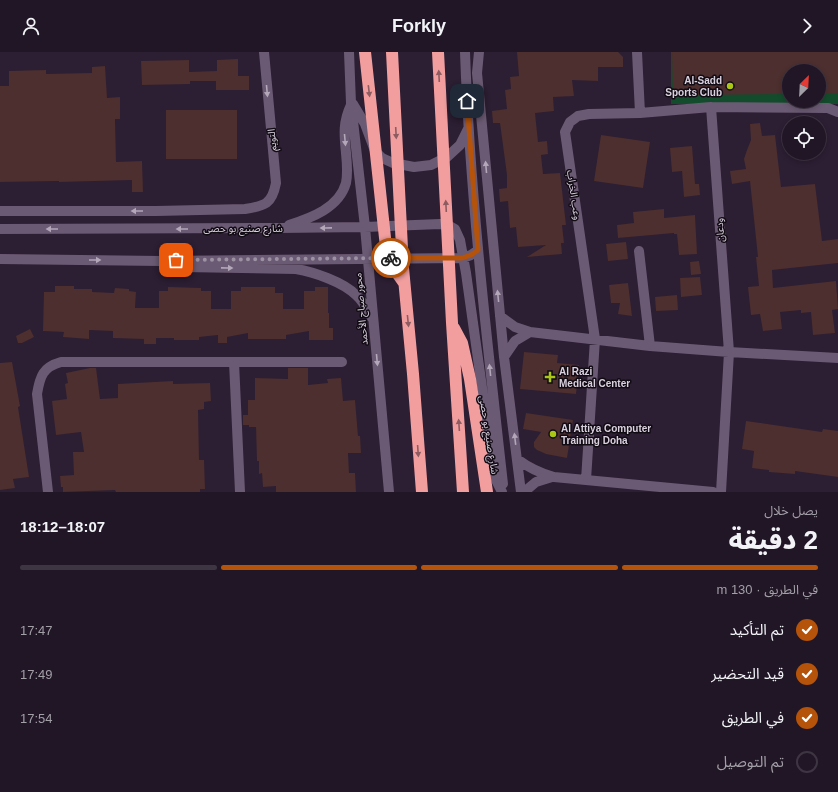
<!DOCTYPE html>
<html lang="ar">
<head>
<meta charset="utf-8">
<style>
  :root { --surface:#211626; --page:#291f2e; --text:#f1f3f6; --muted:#a29fa7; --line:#3e3543; --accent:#b45309 }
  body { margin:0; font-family:Helvetica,"Noto Sans Arabic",sans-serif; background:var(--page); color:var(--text); direction:rtl; height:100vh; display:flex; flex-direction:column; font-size:15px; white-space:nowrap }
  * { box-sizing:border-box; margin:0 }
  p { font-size:13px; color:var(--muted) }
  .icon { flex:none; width:22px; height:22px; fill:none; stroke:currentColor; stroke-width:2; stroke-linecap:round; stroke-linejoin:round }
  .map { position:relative; height:440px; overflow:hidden; direction:ltr }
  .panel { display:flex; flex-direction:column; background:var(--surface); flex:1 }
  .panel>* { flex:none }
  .needle { width:26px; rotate:24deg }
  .controls { position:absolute; left:782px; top:12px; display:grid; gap:8px }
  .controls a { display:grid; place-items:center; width:44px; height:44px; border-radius:50%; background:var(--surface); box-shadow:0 2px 6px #0003,0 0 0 1px var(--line); font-size:20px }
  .pin { position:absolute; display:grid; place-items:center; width:34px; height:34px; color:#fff; margin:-17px; border-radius:8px; box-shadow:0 2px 6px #0006 }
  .courier { position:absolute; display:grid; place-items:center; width:40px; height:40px; margin:-20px; border:3px solid #b45309; border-radius:50%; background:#fff; color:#222; box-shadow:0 1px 5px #0007 }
  .summary em { font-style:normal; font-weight:800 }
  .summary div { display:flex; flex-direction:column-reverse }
  .summary { display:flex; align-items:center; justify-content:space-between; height:68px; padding:0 20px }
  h1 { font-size:26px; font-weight:800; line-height:30px }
  .bar { display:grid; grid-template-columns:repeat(4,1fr); gap:6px 4px; align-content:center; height:48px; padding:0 20px }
  .bar i { height:5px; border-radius:3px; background:var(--line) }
  .bar .active { background:var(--accent) }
  .bar p { grid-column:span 4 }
  ol { padding:0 20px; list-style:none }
  li { display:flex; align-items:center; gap:12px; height:44px }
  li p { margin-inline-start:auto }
  li .icon { padding:4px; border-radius:50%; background:var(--accent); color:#fff; stroke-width:4 }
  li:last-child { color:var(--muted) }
  li i { width:22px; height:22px; border:2px solid var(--line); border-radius:50% }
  header { display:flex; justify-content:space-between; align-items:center; height:52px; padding:0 20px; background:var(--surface); font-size:18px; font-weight:800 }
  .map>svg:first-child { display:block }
</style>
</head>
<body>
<header><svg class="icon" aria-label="forward" viewBox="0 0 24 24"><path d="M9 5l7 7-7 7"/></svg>Forkly<svg class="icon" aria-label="person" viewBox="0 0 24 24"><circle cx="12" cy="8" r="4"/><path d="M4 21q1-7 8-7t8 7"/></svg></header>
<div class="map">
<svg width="838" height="440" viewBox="0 0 838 440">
  <rect width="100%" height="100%" fill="#2c1e33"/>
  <path fill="#134c2c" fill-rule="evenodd" d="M 671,0 L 838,0 L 838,52 L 671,52 ZM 789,19 L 819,19 L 819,49 L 789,49 Z"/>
  <path fill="#4c2f2e" d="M 517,0 L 618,0 L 623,5 L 623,15 L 598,15 L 598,29 L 572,28 L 574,44 L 553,45 L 554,59 L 535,61 L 538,90 L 547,89 L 548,102 L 541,103 L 543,122 L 560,121 L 566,173 L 562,173 L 564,191 L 561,191 L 562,202 L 527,205 L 546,193 L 518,195 L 516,175 L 510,176 L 508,149 L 500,150 L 499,137 L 507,136 L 507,123 L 500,71 L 493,71 L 492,59 L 507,57 L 505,38 L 511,37 L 510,25 L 519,24 Z
    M 672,0 L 838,0 L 838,41 L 819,42 L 819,19 L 789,19 L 789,42 L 693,43 L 693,45 L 673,44 Z
    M 238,7 L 238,24 L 249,24 L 249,38 L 216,38 L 216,29 L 190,29 L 190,32 L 142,33 L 141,9 L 189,8 L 189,20 L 217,19 L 217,8 Z
    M 105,14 L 107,46 L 120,45 L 120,67 L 115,67 L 116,110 L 142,109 L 143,140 L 132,140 L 132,128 L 59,130 L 59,129 L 0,130 L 0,34 L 9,34 L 9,19 L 46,18 L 46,22 L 92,21 L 92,15 Z
    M 166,58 L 237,58 L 237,107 L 166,107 Z
    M 760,71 L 762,84 L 775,83 L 781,135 L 815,132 L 822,189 L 838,187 L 838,211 L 772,218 L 773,236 L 836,229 L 838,257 L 832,258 L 835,281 L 813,283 L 811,260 L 801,261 L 801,258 L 780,260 L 782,277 L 763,279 L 760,262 L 751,263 L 748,235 L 759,234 L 756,205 L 758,205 L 750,129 L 732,132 L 730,119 L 746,117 L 744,107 L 747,98 L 751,88 L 750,72 Z
    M 601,83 L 650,90 L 643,136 L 594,129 Z
    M 692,94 L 695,132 L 699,132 L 700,143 L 684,145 L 682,119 L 672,120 L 670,96 Z
    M 664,157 L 664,166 L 695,163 L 697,202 L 679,203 L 677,182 L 674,182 L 674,181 L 618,186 L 617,173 L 634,171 L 633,160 Z
    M 626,190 L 628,207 L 608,209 L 606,192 Z
    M 699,209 L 701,222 L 691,223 L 690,210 Z
    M 700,225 L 702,243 L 681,245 L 680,226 Z
    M 628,231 L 632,264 L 618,262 L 620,251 L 611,251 L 609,233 Z
    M 55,234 L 74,234 L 74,237 L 92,237 L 92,240 L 114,241 L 115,236 L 129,237 L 129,239 L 136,240 L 135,256 L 159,256 L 159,239 L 168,239 L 168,235 L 201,236 L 201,239 L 211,239 L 211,257 L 231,257 L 231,239 L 241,239 L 241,235 L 275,235 L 275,241 L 283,241 L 283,257 L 304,257 L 304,239 L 315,239 L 315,235 L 328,235 L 328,261 L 329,261 L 329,276 L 333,276 L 333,288 L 309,288 L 309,279 L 286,283 L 286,287 L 248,287 L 248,281 L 227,285 L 227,291 L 218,291 L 218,283 L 199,285 L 199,288 L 174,288 L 174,286 L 156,286 L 156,292 L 144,292 L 144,287 L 113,286 L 113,279 L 89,278 L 89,287 L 63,285 L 64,280 L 43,279 L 44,240 L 55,240 Z
    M 677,243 L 678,258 L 656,259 L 655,245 Z
    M 30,277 L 34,285 L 22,291 L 18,291 L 16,284 Z
    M 524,300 L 558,303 L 557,311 L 579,313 L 576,342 L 520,337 Z
    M 12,310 L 20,354 L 18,355 L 29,425 L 13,427 L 15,436 L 0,438 L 0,311 Z
    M 90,316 L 96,316 L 100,347 L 118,346 L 118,332 L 173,329 L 173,332 L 210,331 L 211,349 L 204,350 L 204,357 L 198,358 L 199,408 L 204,408 L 205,437 L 200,437 L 200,440 L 116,440 L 115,438 L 63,440 L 63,435 L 61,435 L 60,424 L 74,423 L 73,400 L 84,400 L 81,380 L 56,383 L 52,349 L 67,347 L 65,332 L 68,331 L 66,321 Z
    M 288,316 L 308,316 L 308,333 L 328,331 L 327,327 L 341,326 L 343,349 L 355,348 L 358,384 L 360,384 L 361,401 L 348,401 L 349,421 L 355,421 L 356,440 L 276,440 L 276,434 L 263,435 L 262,421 L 259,422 L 259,409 L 257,409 L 256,375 L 249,375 L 249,373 L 243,373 L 243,363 L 248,363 L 248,348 L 255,348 L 255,326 L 288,327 Z
    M 526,361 L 573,368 L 567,406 L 546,402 L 537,398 L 534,395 L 534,390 L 541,380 L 523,377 Z
    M 746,369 L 822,380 L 823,377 L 838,379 L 838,425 L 795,419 L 795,422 L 769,420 L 769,418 L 752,416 L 754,399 L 742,397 Z"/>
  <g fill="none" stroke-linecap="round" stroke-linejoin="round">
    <path stroke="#6b5a73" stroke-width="10" d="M 349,0 L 351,51 L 365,175 L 389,440
      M 465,0 C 470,145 487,288 503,432
      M 479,0 L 477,21 L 504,305 L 521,440
      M 637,0 L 640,61
      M 353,52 L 365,72 L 375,99 L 382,106 L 393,111 L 414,115 L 431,113 L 447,105 L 460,93 L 468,77
      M 711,55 L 729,300 L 721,440
      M 0,159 L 156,159 L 245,157 C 265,154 272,152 276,131 L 264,0
      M 289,173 C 311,166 339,156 346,131 C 348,121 347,111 346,101 C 344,82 343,70 351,53
      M 0,177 L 278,176 L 365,175 L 440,172 L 448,173 L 455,177 L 460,188 L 466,221 L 492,407 L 496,428 L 502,440
      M 639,199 L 650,294
      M 0,207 L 161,209 L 463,206 L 471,203 L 478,198
      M 171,213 L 183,215 L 296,217 C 314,220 343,230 356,243 C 363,249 367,257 372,266
      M 500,264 L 515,275 L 530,280 L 650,294 L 729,300 L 838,306
      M 504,305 L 515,289 L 530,280
      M 234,310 L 240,440
      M 517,407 C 529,416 539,421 554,425 L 713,440
      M 586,428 L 595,287 L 565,80 L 570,70 L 578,64 L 589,62 L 640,61 L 711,55 L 828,56 L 838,60
      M 48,440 L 37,342 C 40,324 43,315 61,310 L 342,310
      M 524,440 L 536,430 L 552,425"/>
    <path stroke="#f29e9f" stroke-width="12" d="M 365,0 L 386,195 C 389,209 395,219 404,231
      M 392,0 L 403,216 L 413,322 L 422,440
      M 438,0 L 452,271 L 463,440
      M 454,276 L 462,291 L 470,327 L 487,440"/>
  </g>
  <defs><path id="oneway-solid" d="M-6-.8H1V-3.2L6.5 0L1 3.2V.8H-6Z"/></defs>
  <g fill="#8d5c60">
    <use href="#oneway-solid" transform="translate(439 24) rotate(-93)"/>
    <use href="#oneway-solid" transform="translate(369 39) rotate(83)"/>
    <use href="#oneway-solid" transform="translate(396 81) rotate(87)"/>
    <use href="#oneway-solid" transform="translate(446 154) rotate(-93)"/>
    <use href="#oneway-solid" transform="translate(408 269) rotate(84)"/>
    <use href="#oneway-solid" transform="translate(459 373) rotate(-94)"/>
    <use href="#oneway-solid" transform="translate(418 399) rotate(86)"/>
  </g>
  <g fill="#b3a7b9">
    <use href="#oneway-solid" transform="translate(267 39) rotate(85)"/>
    <use href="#oneway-solid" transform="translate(345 88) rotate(85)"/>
    <use href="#oneway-solid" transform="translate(486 115) rotate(-95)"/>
    <use href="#oneway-solid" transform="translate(137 159) rotate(-180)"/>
    <use href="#oneway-solid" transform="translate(326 176) rotate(179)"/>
    <use href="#oneway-solid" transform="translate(52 177) rotate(180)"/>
    <use href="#oneway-solid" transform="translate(182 177) rotate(180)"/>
    <use href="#oneway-solid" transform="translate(95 208)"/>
    <use href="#oneway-solid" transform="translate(227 216) rotate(1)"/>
    <use href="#oneway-solid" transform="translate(498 244) rotate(-96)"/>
    <use href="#oneway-solid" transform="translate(377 308) rotate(85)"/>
    <use href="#oneway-solid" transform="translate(490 318) rotate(-96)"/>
    <use href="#oneway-solid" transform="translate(515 387) rotate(-97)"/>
  </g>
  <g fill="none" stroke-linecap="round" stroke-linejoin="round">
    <path stroke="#9d92a3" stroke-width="4" stroke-dasharray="0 7.2" d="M 176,208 L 391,206"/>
    <path stroke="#b45309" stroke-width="5" d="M 391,206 L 462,206 L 471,203 L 478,198 L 467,49"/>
  </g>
  <g fill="#abc614" stroke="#110b14" stroke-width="1.5">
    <circle cx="730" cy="34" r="4"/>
    <path d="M548 319h4v4h4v4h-4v4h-4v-4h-4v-4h4z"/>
    <circle cx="553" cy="382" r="4"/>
  </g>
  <g text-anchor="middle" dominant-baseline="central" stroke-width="3" stroke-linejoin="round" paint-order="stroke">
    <g font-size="10" font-weight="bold" fill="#dad1df" stroke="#110b14" text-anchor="start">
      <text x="722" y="28" text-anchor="end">Al-Sadd<tspan x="722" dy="12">Sports Club</tspan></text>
      <text x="559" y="319">Al Razi<tspan x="559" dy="12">Medical Center</tspan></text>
      <text x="561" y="376">Al Attiya Computer<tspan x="561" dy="12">Training Doha</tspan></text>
    </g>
    <g font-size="10" fill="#dad1df" stroke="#110b14">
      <text transform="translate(272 88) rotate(-95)">التويم</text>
      <text transform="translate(574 143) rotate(82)">وعب الخراب</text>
      <text x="243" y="176">شارع صنيع بو حصى</text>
      <text transform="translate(720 178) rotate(-94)">ودعان</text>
      <text transform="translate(361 257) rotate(-95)">محور صباح الأحمد</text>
      <text transform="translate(489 383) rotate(81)">شارع صنيع بو حصى</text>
    </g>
  </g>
</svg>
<div class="controls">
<a><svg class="needle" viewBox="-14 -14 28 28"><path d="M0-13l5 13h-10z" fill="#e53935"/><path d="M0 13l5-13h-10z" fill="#a29fa7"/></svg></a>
<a><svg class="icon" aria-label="locate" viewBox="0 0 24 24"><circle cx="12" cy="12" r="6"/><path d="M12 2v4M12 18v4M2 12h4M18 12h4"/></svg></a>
</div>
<div class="pin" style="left:176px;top:208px;background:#ea580c"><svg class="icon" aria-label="bag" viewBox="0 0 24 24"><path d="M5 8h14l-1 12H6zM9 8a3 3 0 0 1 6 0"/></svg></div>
<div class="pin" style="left:467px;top:49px;background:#1f2937"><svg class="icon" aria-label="home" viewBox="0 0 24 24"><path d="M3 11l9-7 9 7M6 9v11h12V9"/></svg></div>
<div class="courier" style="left:391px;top:206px"><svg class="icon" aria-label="bike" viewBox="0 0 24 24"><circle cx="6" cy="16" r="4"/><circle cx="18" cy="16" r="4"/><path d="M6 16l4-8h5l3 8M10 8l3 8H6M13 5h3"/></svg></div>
</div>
<section class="panel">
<div class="summary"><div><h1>2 دقيقة</h1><p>يصل خلال</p></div><em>18:07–18:12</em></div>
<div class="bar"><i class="active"></i><i class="active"></i><i class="active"></i><i></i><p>في الطريق · 130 m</p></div>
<ol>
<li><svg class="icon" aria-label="check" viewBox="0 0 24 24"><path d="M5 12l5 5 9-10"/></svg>تم التأكيد<p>17:47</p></li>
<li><svg class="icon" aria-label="check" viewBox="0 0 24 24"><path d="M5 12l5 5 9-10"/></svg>قيد التحضير<p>17:49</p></li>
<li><svg class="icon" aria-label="check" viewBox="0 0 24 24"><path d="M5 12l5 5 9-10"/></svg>في الطريق<p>17:54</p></li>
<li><i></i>تم التوصيل</li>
</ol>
</section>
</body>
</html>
